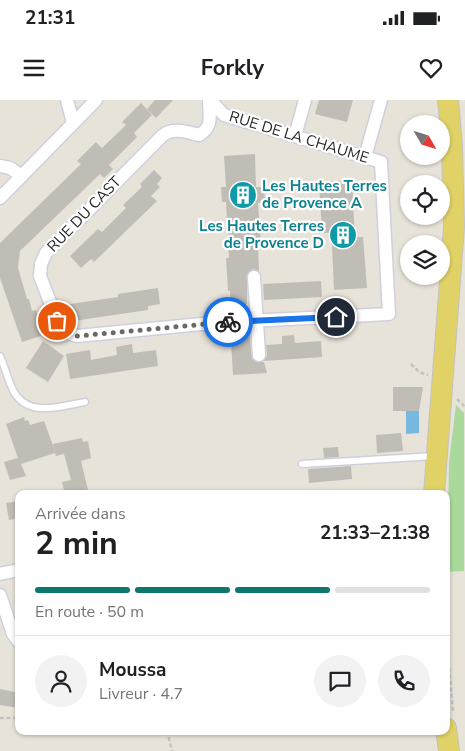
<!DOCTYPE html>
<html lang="fr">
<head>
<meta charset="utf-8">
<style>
  :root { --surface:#fff; --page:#f2f2f2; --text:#202124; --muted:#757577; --line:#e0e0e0; --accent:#0f766e }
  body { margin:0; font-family:"Nunito Sans",sans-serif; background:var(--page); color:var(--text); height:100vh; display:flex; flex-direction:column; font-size:19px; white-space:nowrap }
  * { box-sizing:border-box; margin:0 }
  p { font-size:16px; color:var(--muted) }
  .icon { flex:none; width:28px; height:28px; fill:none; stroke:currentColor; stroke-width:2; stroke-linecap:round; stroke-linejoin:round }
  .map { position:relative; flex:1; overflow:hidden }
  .panel { position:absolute; left:15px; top:390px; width:435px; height:245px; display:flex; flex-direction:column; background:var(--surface); border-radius:10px; box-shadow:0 1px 4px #0004 }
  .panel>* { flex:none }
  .needle { width:32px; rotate:129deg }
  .buttons { position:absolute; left:400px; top:15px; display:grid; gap:10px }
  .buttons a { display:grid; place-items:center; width:50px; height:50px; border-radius:50%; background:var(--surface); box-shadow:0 1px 4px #0004; font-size:25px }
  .pin { position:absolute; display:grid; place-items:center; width:42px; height:42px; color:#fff; margin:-21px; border:2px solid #fff; border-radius:50%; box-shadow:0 1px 5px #0007 }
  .courier { position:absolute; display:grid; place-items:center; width:50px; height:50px; margin:-25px; border:4px solid #1a73e8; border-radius:50%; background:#fff; color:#222; box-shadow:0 1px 6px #0007 }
  .overview em { font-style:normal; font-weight:700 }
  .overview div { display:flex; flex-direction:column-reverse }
  .overview { display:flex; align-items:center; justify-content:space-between; height:85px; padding:0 20px }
  h1 { font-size:32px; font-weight:700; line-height:38px }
  .bar { display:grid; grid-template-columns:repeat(4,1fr); gap:8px 5px; align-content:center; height:60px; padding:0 20px }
  .bar i { height:6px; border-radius:4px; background:var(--line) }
  .bar .selected { background:var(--accent) }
  .bar p { grid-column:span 4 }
  .line { display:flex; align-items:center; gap:12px; padding:0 20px; border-top:1px solid var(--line) }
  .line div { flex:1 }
  .round { display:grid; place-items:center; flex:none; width:52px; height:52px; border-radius:26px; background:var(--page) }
  .status { display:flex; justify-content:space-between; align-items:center; height:35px; padding:0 25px; background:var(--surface); direction:ltr }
  .status svg { height:14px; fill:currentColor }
  header { display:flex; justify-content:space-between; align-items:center; height:65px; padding:0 20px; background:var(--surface); font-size:22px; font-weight:700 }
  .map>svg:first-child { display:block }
</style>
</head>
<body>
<div class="status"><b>21:31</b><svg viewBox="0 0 49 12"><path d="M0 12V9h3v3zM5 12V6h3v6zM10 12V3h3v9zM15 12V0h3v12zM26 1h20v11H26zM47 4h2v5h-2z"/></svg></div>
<header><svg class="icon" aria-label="menu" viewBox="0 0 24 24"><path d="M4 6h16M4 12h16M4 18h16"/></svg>Forkly<svg class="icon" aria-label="heart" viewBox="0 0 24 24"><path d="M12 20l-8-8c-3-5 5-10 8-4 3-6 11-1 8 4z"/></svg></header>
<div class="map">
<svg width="465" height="651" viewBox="0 0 465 651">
  <rect width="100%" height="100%" fill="#e8e3d9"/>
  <path fill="#a9d99b" d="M 456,305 L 464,313 L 464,471 L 447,472 L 449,362 Z"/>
  <path fill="#76b8e0" d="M 406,311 L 419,311 L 419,333 L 406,334 Z"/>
  <path fill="#c0bdb6" d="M 155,0 L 173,0 L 156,18 L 147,9 Z
    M 319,0 L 353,0 L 347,22 L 315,14 Z
    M 141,3 L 152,15 L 134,33 L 137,37 L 109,65 L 113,69 L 104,78 L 100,74 L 20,151 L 18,168 L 27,199 L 29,199 L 32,211 L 36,210 L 40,222 L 37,224 L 41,236 L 22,242 L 0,178 L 0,143 L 81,64 L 77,61 L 96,42 L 102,48 L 126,25 L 122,22 Z
    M 255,54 L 256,87 L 264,87 L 265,103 L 258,103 L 261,144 L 258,144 L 259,171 L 253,169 L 247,174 L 247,204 L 231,204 L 230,191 L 228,191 L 226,158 L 229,158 L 226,102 L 222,102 L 221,87 L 226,87 L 224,56 Z
    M 154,70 L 162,78 L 157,84 L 160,87 L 151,96 L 157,101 L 94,162 L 91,159 L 81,168 L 70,156 L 98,129 L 102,132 L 126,108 L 123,105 L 142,87 L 140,84 Z
    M 352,80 L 355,137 L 363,137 L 367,188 L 334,190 L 332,146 L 330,133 L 322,133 L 319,82 Z
    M 321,181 L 322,197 L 264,200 L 263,184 Z
    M 158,188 L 160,204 L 148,206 L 148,210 L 73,221 L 70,204 L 118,197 L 118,194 Z
    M 249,229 L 252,259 L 256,262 L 264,262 L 267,273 L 233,275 L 231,242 L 234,242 L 233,230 Z
    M 294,235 L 295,243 L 321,241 L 322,257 L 264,261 L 267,255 L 266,245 L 282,244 L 282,236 Z
    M 43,241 L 64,256 L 48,282 L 26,268 Z
    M 132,244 L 133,253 L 156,250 L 158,266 L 70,279 L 66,254 L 90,250 L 91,260 L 117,255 L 116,247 Z
    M 393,287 L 423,287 L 419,311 L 393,311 Z
    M 24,317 L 25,321 L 28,320 L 30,325 L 44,321 L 55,351 L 53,344 L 82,338 L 83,342 L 88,341 L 91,358 L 81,361 L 89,394 L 65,394 L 62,382 L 71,380 L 64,354 L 56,356 L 55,353 L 21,364 L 26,376 L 10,380 L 4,362 L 18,358 L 6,324 Z
    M 401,333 L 403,351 L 377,353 L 376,335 Z
    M 338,347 L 339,357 L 324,358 L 323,348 Z
    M 351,366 L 352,379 L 309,383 L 308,369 Z
    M 19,401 L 19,418 L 9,420 L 6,403 Z
    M 0,589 L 19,593 L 19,608 L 0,605 Z"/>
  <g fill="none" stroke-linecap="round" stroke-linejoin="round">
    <g stroke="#cfd0de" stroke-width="9">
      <path id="lane" d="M 0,256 C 5,267 8,281 14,292 C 29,318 61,306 85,302
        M 302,364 L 435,356"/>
    </g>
    <g stroke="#cfd0de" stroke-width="15">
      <path id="street" d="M 67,0 L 73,23
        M 209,0 C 209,16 214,26 199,35 C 187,32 174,27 163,35 L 46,153 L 41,164 L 40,176 L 60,228 L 64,232 L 77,236 L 212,223 L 389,214 L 381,62 L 224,15 L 210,0
        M 295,36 L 305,0
        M 365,57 L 381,0
        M 0,66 L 10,68 L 22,76
        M 0,98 L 96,0
        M 254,177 L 259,255
        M 0,474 L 19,470
        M 0,495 L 13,534 L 19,542"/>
    </g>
    <g stroke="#c3c3c3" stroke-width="22">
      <path id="primary" d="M 434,394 L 454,127 L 452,46 L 448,0
        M 446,628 L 449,651"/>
    </g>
    <path stroke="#c3c3c3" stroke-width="2.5" stroke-dasharray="4 2.5" stroke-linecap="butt" d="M 411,264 L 419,272 L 428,275
      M 457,299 L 465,307
      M 446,529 L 453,612
      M 0,618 L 19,618
      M 167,631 L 172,651"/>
    <use href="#lane" stroke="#fff" stroke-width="6"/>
    <use href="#street" stroke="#fff" stroke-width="12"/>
    <use href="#primary" stroke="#e0d266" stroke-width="20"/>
  </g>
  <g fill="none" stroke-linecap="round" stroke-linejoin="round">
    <path stroke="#6b6965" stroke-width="5" stroke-dasharray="0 9" d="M 57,221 L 64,232 L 77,236 L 228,222"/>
    <path stroke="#1a73e8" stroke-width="6" d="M 228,222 L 336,217"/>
  </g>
  <defs>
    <g id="building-disc" transform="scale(1.4375)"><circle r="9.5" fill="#0f9aa8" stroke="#fff"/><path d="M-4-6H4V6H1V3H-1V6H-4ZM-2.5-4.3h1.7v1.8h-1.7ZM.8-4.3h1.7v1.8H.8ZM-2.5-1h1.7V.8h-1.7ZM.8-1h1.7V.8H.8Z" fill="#fff"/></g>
  </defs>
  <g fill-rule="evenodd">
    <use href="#building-disc" x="243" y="95"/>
    <use href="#building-disc" x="343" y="135"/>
  </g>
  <g text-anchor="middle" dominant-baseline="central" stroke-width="4.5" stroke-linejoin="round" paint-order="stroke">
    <g font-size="15" fill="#272727" stroke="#fff">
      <text transform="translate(299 37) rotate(17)">RUE DE LA CHAUME</text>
      <text transform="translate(84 114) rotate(-46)">RUE DU CAST</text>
    </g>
    <g font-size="15" font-weight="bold" fill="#0d838f" stroke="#fff" text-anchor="start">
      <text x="262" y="86">Les Hautes Terres<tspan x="262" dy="17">de Provence A</tspan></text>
      <text x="324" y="126" text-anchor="end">Les Hautes Terres<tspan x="324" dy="17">de Provence D</tspan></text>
    </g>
  </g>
</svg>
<div class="buttons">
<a><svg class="needle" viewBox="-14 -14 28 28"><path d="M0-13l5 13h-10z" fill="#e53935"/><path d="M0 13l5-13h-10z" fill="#757577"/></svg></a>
<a><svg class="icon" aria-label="locate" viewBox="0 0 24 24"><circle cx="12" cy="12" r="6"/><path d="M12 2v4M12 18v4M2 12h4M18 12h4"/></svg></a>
<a><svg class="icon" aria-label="layers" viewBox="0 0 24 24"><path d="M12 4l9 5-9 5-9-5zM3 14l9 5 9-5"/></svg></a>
</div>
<div class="pin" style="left:57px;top:221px;background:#ea580c"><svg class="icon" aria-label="bag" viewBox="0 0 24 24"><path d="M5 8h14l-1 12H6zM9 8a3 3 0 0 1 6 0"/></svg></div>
<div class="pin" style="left:336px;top:217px;background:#1f2937"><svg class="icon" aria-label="home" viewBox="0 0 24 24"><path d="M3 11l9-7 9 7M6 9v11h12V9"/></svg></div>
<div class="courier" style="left:228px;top:222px"><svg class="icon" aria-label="bike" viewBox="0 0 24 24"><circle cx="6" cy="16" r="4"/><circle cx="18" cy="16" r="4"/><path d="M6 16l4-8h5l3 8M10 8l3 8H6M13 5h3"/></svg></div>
<section class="panel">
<div class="overview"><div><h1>2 min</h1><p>Arrivée dans</p></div><em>21:33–21:38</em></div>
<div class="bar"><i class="selected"></i><i class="selected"></i><i class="selected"></i><i></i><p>En route · 50 m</p></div>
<div class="line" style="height:90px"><a class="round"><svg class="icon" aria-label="person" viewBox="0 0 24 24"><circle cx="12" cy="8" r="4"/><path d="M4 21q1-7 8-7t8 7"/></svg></a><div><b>Moussa</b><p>Livreur · 4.7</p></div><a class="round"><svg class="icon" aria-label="chat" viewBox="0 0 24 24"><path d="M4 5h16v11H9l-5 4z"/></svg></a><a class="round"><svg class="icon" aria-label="phone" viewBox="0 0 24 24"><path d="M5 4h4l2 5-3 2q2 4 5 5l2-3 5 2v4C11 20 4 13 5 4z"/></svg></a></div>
</section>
</div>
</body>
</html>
